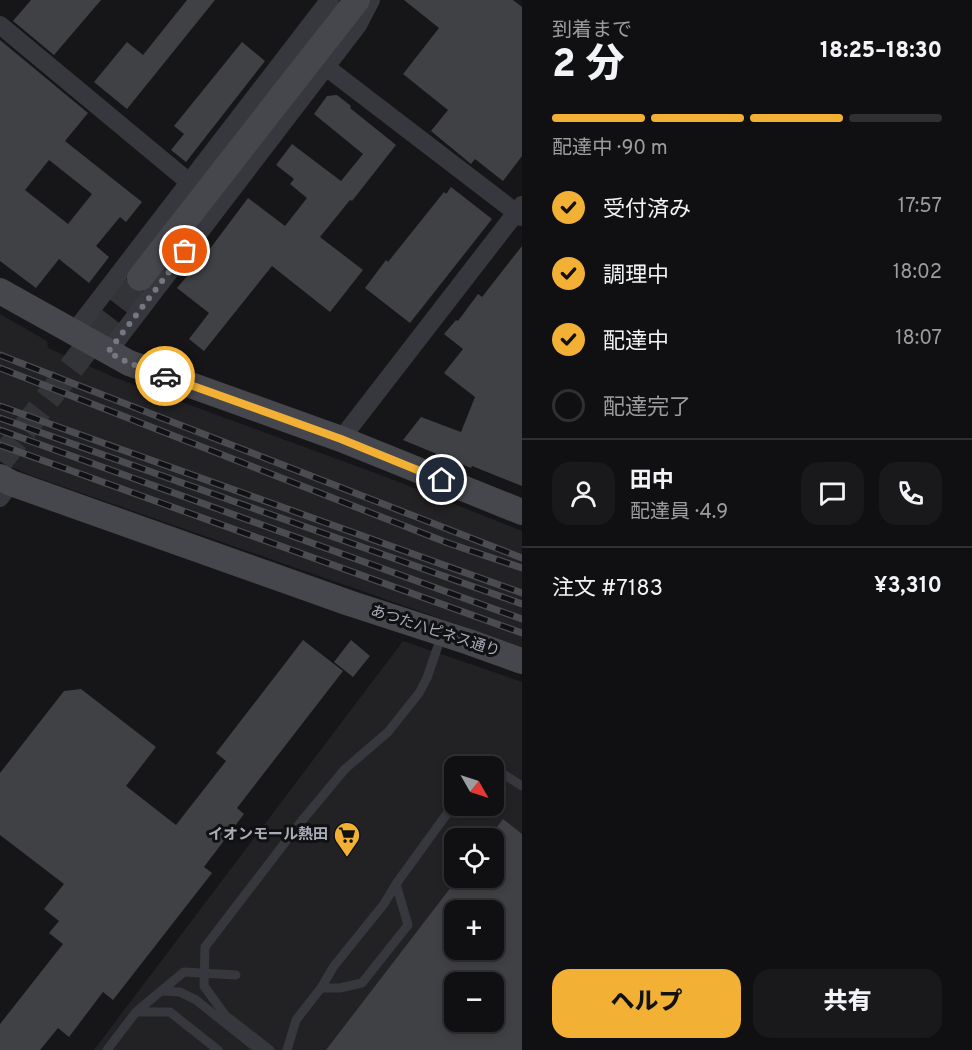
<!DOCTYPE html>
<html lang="ja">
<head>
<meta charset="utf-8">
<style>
  :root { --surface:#101012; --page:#19191b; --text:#f1f3f6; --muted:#9c9d9f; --line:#303032; --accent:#f2b134 }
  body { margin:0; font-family:Overpass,"Noto Sans JP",sans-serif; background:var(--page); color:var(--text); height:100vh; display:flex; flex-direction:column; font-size:22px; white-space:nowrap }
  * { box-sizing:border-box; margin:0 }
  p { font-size:20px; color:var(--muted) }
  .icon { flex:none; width:33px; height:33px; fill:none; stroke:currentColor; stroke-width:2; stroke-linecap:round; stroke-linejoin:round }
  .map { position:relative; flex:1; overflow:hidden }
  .details { display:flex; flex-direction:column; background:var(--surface); width:450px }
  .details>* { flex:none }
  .needle { width:39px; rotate:129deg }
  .tools { position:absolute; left:444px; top:756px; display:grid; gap:12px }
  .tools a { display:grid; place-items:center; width:60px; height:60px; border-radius:12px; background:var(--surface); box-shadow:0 3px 9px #0003,0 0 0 2px var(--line); font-size:30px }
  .pin { position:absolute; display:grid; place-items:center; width:51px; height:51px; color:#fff; margin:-26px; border:3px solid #fff; border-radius:50%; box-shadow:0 2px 6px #0007 }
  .courier { position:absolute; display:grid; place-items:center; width:60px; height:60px; margin:-30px; border:4px solid #f2b134; border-radius:50%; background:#fff; color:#222; box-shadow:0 2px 8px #0007 }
  .summary em { font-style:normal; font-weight:800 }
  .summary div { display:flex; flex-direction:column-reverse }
  .summary { display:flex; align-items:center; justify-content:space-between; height:102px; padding:0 30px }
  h1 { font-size:39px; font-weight:800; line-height:45px }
  .bar { display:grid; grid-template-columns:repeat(4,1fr); gap:9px 6px; align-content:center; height:72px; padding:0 30px }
  .bar i { height:8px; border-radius:4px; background:var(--line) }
  .bar .current { background:var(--accent) }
  .bar p { grid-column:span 4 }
  .line { display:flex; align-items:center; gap:15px; padding:0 30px; border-top:2px solid var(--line) }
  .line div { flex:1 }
  .round { display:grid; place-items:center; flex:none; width:63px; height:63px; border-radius:18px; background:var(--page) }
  ol { padding:0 30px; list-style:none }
  li { display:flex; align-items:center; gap:18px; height:66px }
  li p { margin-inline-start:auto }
  li .icon { padding:6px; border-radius:50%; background:var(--accent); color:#111; stroke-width:4 }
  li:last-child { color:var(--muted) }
  li i { width:33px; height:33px; border:3px solid var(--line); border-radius:50% }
  .primary-button { display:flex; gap:12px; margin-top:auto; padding:12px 30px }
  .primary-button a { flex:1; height:69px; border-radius:18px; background:var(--accent); color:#111; font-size:24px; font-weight:800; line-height:69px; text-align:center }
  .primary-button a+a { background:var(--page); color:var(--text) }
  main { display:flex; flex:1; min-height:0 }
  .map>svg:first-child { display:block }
</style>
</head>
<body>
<main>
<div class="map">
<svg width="522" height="1050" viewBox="0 0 522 1050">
  <rect width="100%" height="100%" fill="#161618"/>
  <path fill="#222225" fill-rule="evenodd" d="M 0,314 L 47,341 L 48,348 L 116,378 L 386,477 L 522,531 L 522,647 L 30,475 L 0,462 Z
    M 403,641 L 522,682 L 522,1050 L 94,1050 ZM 454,766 L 494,766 L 494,806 L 454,806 ZM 454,838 L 494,838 L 494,878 L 454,878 ZM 454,910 L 494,910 L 494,950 L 454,950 ZM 454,982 L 494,982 L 494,1022 L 454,1022 Z"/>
  <path fill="#404145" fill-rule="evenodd" d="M 31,0 L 101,0 L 54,55 L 13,21 Z
    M 187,0 L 215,0 L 127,109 L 94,82 L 127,42 L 143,55 Z
    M 404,0 L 513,0 L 522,7 L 522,156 L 503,181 L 475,159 L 471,164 L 431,131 L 448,110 L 403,74 L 439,28 Z
    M 0,40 L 88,113 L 65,141 L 142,202 L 126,222 L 120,217 L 96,246 L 109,257 L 89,283 L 59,259 L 36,288 L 0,261 ZM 49,160 L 92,194 L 68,224 L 25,190 Z
    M 242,42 L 265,61 L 186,162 L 171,150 L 184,134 L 174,126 Z
    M 337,95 L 351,106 L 350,108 L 396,145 L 352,201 L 350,200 L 320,237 L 363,270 L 330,312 L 272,266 L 204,351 L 189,339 L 209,313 L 177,288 L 193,269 L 194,270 L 248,198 L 285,226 L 307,198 L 290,184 L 294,179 L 276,165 L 292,144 L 341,181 L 363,154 L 314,114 L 327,96 Z
    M 451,187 L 492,219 L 410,323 L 365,288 L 386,260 L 388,262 L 444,192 L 446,194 Z
    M 522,246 L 522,486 L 472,466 L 471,468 L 403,440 L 421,417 L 461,432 L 475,397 L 444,373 L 463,349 L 444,334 L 456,320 L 458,321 L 478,294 L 482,297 Z
    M 303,640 L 343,671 L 237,808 L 244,814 L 204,867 L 212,873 L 113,1000 L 103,992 L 69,1037 L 58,1028 L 40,1050 L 0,1050 L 0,1024 L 63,944 L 49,933 L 59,921 L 44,909 L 64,884 L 0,835 L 0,773 L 64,691 L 81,689 L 156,747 L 126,786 L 176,825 L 226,761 L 216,753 Z
    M 351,640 L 370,656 L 353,677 L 334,662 Z
    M 503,819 L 522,834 L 522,1050 L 326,1050 L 458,878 L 494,878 L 494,831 ZM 454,910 L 494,910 L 494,950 L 454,950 ZM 454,982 L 494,982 L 494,1022 L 454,1022 Z"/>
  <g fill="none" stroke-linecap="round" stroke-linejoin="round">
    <path stroke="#333438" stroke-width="26" stroke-dasharray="26 13" stroke-linecap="butt" d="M 0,461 L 140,278"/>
    <path stroke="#37383d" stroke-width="9" d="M 494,768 L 522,786
      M 300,823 L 345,769 L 388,732 L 419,693 L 427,678 L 442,634
      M 321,988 L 340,988 L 362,983 L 408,925 L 396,884
      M 161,991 L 184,972 L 236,975
      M 136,1012 L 161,991 L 180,992 L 196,1000 L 259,1050
      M 107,1050 L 136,1012 L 170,1012 L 218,1050
      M 287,1050 L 296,1020 L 321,988 L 334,966 L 384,904 L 396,884 L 454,804"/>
    <path stroke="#37383d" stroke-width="18" d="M 0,25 L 189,182
      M 326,67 L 522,217
      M 74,332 L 327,3 L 330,0
      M 108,352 L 358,25 L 371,0
      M 341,439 L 522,205
      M 0,498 L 11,483"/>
    <path stroke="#45474d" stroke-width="26" d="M 140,278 L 357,0
      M 0,291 L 129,363 L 341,439 L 522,512
      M 0,477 L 11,483 L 349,603 L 469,642 L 522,661"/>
    <g stroke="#4a4c52" stroke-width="7">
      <path id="rail" d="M 0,355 L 522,558
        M 0,368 L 448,543 L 522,568
        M 0,406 L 522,593
        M 0,418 L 522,604
        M 0,430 L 522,619
        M 0,445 L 522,633"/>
    </g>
    <use href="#rail" stroke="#111113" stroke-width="4.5" stroke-dasharray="14" stroke-linecap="butt"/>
    <path stroke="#37383d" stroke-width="9" d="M 270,1050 L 225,1015 L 204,986 L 205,947 L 300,823"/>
  </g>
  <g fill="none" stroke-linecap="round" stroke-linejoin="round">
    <path stroke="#757880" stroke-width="6" stroke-dasharray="0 10.8" d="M 165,376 L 129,363 L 108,352 L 185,251"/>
    <path stroke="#f2b134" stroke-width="8" d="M 165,376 L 341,439 L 442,480"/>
  </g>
  <defs>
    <g id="supermarket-pin" transform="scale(1.35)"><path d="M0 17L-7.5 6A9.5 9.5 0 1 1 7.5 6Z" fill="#f2b134" stroke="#111113"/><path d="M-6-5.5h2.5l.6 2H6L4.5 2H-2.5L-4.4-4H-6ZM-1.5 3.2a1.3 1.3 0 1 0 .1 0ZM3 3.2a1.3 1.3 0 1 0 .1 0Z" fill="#111"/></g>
  </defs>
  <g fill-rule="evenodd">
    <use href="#supermarket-pin" x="347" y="835"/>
  </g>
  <g text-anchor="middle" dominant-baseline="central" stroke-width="6" stroke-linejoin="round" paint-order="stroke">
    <g font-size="15" fill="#a8adb8" stroke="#111113">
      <text transform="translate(435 632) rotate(18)">あつたハピネス通り</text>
    </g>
    <g font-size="15" font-weight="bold" fill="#a8adb8" stroke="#111113" text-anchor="end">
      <text x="328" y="835">イオンモール熱田</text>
    </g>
  </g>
</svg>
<div class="tools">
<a><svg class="needle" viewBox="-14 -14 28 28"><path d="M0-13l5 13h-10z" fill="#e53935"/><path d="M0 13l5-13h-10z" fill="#9c9d9f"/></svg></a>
<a><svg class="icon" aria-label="locate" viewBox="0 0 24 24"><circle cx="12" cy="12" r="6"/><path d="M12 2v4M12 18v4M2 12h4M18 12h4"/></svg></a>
<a>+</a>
<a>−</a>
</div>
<div class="pin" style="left:185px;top:251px;background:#ea580c"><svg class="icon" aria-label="bag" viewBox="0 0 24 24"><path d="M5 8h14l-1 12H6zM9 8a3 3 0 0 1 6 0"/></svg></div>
<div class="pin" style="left:442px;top:480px;background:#1f2937"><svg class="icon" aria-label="home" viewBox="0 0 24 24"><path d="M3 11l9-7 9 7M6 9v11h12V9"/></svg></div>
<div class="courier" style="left:165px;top:376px"><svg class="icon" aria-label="car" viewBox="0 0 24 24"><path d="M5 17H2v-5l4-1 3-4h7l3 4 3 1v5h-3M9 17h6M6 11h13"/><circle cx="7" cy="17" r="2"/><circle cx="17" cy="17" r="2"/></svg></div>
</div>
<section class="details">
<div class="summary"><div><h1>2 分</h1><p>到着まで</p></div><em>18:25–18:30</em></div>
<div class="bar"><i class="current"></i><i class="current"></i><i class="current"></i><i></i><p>配達中 · 90 m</p></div>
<ol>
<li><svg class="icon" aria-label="check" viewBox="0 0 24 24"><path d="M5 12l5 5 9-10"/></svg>受付済み<p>17:57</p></li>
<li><svg class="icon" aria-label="check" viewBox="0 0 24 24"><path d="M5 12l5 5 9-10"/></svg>調理中<p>18:02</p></li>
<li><svg class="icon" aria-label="check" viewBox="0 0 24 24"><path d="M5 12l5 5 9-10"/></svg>配達中<p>18:07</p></li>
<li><i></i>配達完了</li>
</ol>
<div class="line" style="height:108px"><a class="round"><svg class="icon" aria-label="person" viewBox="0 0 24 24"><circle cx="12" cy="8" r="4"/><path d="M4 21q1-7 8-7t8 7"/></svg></a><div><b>田中</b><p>配達員 · 4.9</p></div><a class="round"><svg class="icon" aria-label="chat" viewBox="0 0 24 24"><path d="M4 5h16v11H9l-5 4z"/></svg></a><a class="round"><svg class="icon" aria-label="phone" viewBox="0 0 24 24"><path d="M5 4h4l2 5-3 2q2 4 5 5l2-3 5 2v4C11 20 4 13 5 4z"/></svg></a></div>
<div class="line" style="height:78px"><div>注文 #7183</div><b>¥3,310</b></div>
<div class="primary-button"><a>ヘルプ</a><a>共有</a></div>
</section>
</main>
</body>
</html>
